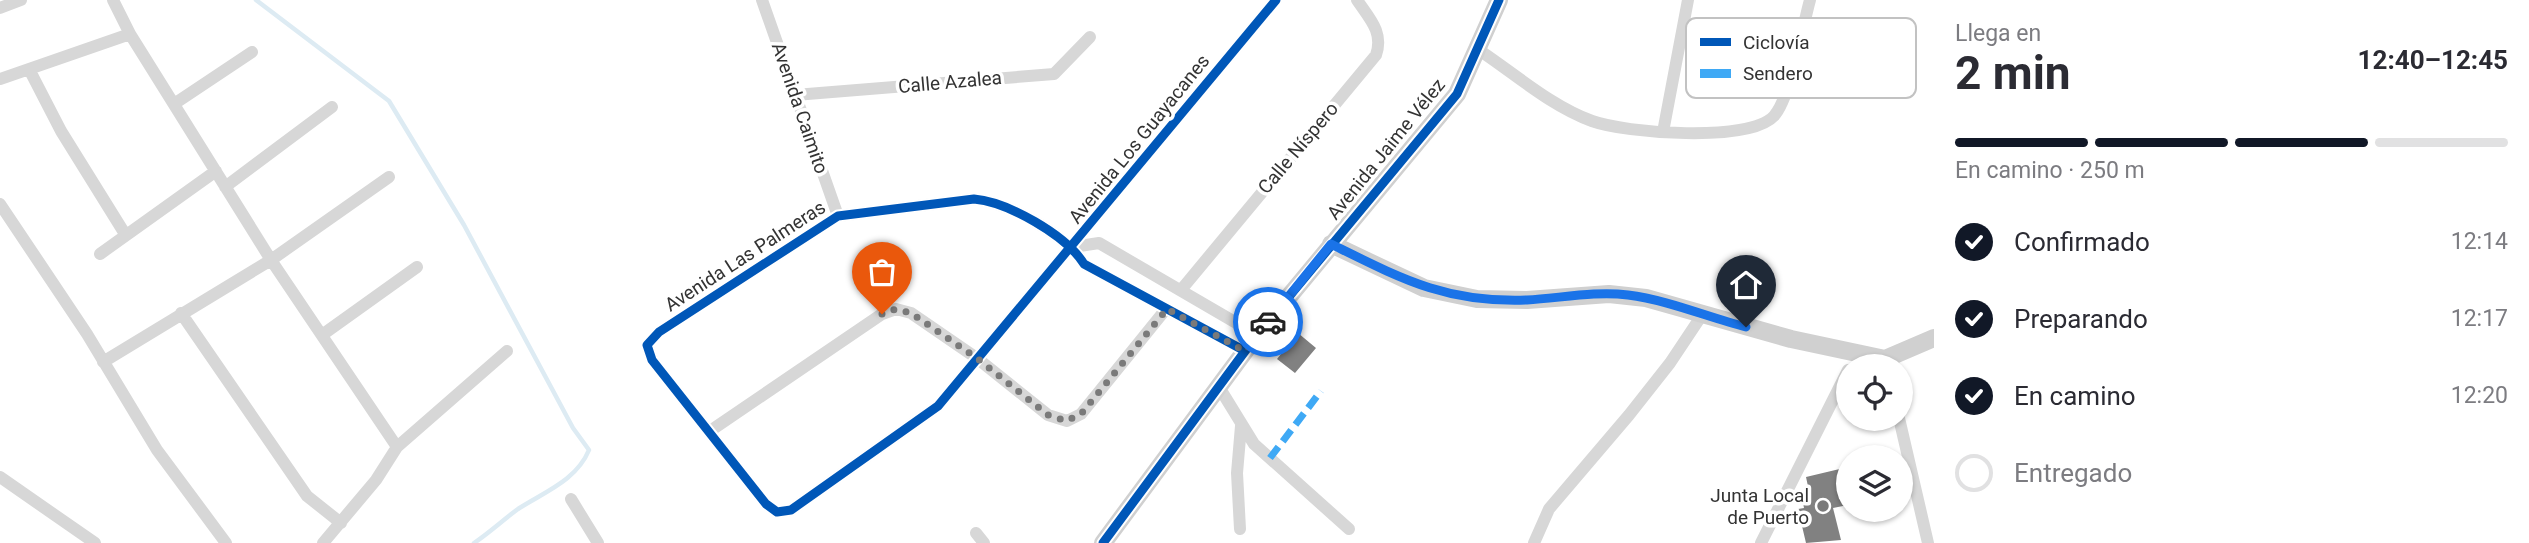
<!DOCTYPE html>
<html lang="es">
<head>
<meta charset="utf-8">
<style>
  :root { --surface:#fff; --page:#f7f7f7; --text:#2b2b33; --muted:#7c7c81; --line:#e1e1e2; --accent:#111827 }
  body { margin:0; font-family:Roboto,sans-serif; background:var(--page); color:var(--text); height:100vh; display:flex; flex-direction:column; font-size:26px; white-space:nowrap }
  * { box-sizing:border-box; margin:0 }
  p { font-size:23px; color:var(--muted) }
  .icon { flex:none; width:38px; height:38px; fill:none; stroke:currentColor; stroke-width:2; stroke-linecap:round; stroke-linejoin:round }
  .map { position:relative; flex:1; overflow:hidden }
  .panel { display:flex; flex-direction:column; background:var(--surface); width:595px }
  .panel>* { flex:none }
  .tools { position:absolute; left:1836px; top:354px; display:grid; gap:14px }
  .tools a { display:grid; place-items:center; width:77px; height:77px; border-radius:50%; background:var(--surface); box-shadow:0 2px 5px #0004; font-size:35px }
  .pin { position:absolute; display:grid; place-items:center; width:60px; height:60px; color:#fff; margin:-72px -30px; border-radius:50% 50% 50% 0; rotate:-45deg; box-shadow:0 0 7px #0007 }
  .pin .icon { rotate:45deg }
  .courier { position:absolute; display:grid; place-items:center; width:70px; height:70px; margin:-35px; border:5px solid #1a73e8; border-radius:50%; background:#fff; color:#222; box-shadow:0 2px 9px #0007 }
  .overview em { font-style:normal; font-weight:700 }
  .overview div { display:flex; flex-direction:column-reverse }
  .overview { display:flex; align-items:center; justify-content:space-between; height:119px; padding:0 21px }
  h1 { font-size:46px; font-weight:700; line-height:52px }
  .bar { display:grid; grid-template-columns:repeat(4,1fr); gap:10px 7px; align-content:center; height:84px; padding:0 21px }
  .bar i { height:9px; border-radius:5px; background:var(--line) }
  .bar .selected { background:var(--accent) }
  .bar p { grid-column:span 4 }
  ol { padding:0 21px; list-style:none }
  li { display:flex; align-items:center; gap:21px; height:77px }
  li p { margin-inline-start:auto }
  li .icon { padding:7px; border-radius:50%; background:var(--accent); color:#fff; stroke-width:4 }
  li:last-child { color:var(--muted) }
  li i { width:38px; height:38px; border:4px solid var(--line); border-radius:50% }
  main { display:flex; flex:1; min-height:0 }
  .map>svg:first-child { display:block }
</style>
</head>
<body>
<main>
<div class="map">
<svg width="1934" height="543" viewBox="0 0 1934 543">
  <rect width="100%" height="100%" fill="#fff"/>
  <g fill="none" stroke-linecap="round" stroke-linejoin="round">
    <path stroke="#ddebf3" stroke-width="4.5" d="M 256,0 L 389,101 L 464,225 L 573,428 L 589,450 C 576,481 544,492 518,509 C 503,520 489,533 474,543"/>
  </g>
  <path fill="#818181" d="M 1298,333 L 1316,348 L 1295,373 L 1277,359 Z
    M 1848,467 L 1848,505 L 1833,508 L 1841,540 L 1806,543 L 1798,509 L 1804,508 L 1801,493 L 1809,491 L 1806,477 Z"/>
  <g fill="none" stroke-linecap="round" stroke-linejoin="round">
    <path stroke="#d7d7d7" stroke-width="12" d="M 113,0 L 130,34 L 271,260 L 397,447
      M 762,0 L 838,216
      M 0,8 L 21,0
      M 1479,50 C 1515,74 1551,106 1592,121 C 1625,133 1749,143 1774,116 C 1791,97 1802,28 1810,0
      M 29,69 L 61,131 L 125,234
      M 0,79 L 130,34
      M 795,95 L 1054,74 L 1090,37
      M 174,104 L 252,52
      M 1663,132 L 1688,0
      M 225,187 L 332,107
      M 0,204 L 87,334 L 157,450 L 226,543
      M 1073,247 L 1099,243 L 1257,335
      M 100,254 L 216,171
      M 1181,290 L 1376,55 C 1384,32 1369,18 1357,0
      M 181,313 L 307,496 L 341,523
      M 322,335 L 417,267
      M 1245,351 L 1084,264 C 1066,235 1008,202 974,199 L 838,216 L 659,332 L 647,345 L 652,360 L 766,504 L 777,512 L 791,510 L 938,406 L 1276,0
      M 103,362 L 271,260 L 389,177
      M 1219,387 L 1254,444 L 1349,529
      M 1899,418 L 1928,543
      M 710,431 L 882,314 L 896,309 L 911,313 L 978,359 L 1048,415 L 1067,421 L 1081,414 L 1166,309
      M 0,477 L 95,543
      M 571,499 L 598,543
      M 1240,529 L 1237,473 L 1241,426
      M 976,533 L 984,543
      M 323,543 L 376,480 L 397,447 L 507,351
      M 1534,543 L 1549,509 L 1629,415 L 1670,363 L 1702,315
      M 1761,543 L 1848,370"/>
    <path stroke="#d0d0d0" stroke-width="18" d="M 1331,244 L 1424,288 L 1477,299 L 1527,300 L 1609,294 L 1646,298 L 1791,339 L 1885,359 L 1934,338
      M 1103,543 L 1257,335 L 1457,94 L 1499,0"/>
    <path stroke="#3fa9f5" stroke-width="7" stroke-dasharray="14 7" stroke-linecap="butt" d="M 1270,458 L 1321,391"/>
    <g stroke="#fff" stroke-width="13">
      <path id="cycleway" d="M 1245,351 L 1084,264 C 1066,235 1008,202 974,199 L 838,216 L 659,332 L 647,345 L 652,360 L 766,504 L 777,512 L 791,510 L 938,406 L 1276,0
        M 1103,543 L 1257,335 L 1457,94 L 1499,0"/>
    </g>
    <use href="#cycleway" stroke="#0057b8" stroke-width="9"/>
  </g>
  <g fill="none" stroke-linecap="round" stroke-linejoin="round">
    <path stroke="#7a7a7a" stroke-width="7" stroke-dasharray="0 12.6" d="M 882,314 L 896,309 L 911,313 L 978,359 L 1048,415 L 1066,421 L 1081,414 L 1167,309 L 1245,351 L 1268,322"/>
    <path stroke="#1a73e8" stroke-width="9" d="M 1268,322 L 1331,244 C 1402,279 1446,303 1527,300 C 1561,298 1595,291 1628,295 C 1668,300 1707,317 1746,327"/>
  </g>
  <circle fill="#7a7a7a" stroke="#fff" stroke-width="2.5" cx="1823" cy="506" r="7"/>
  <g text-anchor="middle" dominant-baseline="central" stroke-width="7" stroke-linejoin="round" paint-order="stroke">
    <g font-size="19" fill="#333" stroke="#fff">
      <text transform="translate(950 82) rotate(-5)">Calle Azalea</text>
      <text transform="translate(800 108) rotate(71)">Avenida Caimito</text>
      <text transform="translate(1139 139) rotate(-51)">Avenida Los Guayacanes</text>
      <text transform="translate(1298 148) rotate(-50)">Calle Níspero</text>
      <text transform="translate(1386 149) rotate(-51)">Avenida Jaime Vélez</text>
      <text transform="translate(745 256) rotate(-33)">Avenida Las Palmeras</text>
    </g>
    <g font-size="19" fill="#333" stroke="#fff" text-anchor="end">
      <text x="1809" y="495">Junta Local<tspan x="1809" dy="22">de Puerto</tspan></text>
    </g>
  </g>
  <rect x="1686" y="18" width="230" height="80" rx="10" fill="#fff" stroke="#c2c2c2" stroke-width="2"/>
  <rect x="1700" y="38" width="31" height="8" fill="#0057b8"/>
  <rect x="1700" y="69" width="31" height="9" fill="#3fa9f5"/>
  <g font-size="19" fill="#333">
    <text x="1743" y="49">Ciclovía</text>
    <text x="1743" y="80">Sendero</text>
  </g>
</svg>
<div class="tools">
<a><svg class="icon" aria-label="locate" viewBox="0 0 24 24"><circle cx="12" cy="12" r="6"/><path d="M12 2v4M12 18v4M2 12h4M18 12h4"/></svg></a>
<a><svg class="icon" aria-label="layers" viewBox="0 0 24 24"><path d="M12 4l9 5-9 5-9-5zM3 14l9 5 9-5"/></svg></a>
</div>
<div class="pin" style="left:882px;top:314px;background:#ea580c"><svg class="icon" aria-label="bag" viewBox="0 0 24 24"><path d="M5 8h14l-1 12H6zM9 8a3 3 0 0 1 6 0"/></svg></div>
<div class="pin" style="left:1746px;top:327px;background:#1f2937"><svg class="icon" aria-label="home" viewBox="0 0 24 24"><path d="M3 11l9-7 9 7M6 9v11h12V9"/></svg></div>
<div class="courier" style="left:1268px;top:322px"><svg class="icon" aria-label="car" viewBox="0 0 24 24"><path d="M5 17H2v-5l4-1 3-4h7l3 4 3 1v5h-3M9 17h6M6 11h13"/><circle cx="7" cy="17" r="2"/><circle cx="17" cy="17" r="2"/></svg></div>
</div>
<section class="panel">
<div class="overview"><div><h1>2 min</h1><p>Llega en</p></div><em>12:40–12:45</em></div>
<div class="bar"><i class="selected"></i><i class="selected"></i><i class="selected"></i><i></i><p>En camino · 250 m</p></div>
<ol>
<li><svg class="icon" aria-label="check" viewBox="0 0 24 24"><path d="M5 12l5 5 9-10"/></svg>Confirmado<p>12:14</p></li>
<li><svg class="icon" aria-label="check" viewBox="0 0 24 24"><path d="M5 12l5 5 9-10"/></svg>Preparando<p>12:17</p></li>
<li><svg class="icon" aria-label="check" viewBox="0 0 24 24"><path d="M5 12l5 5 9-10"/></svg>En camino<p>12:20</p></li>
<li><i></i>Entregado</li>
</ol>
</section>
</main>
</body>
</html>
